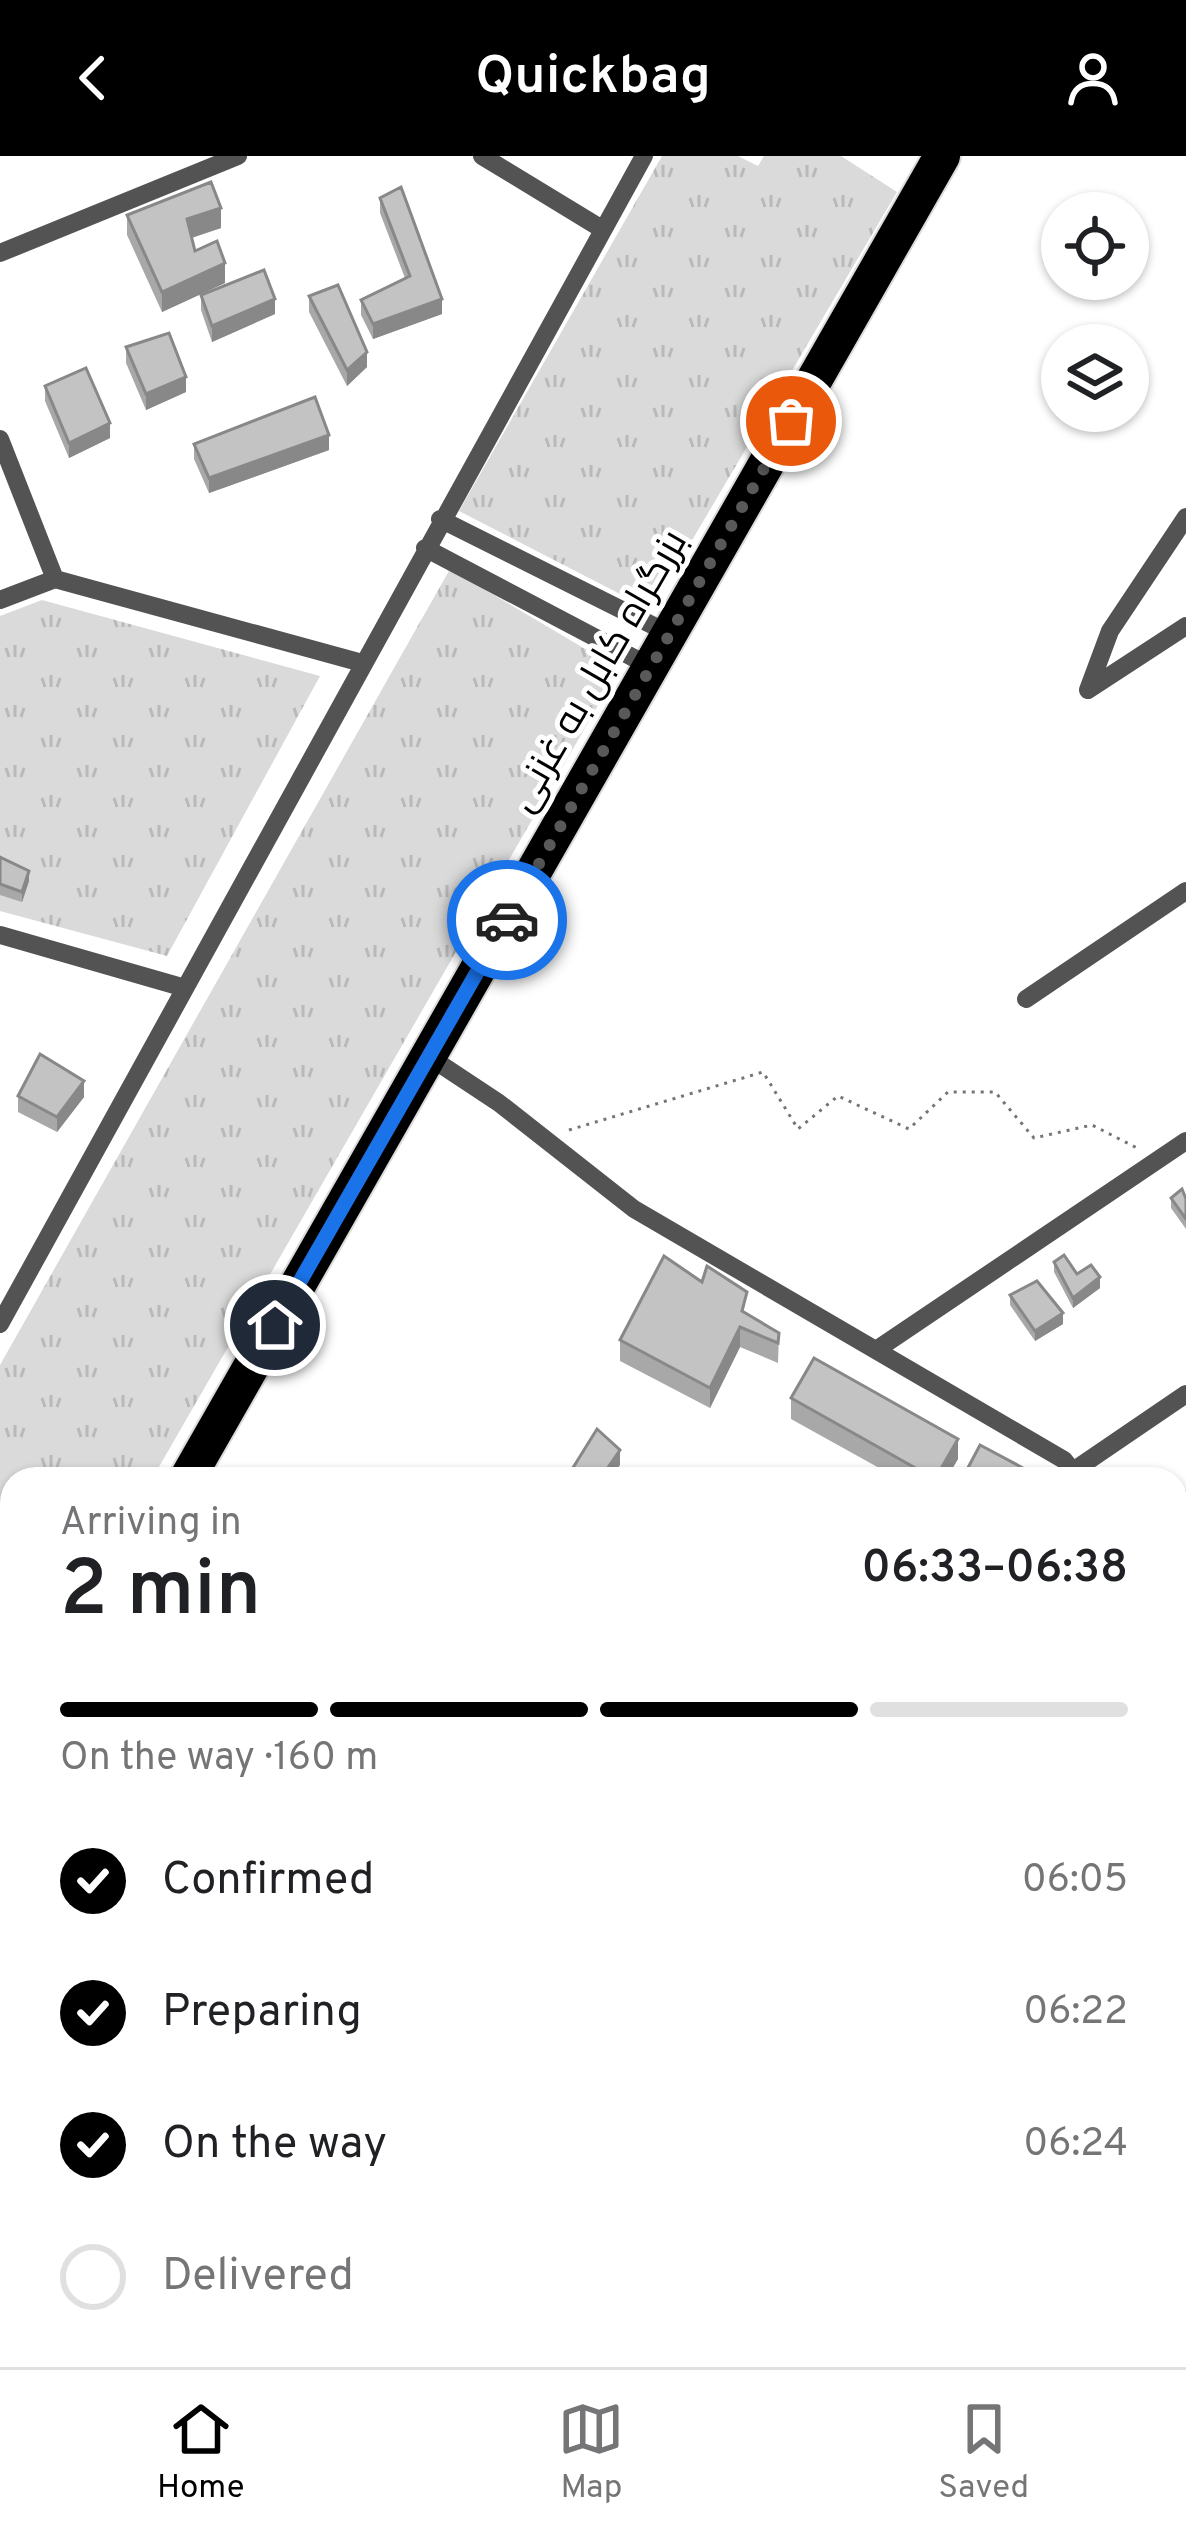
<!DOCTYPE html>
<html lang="en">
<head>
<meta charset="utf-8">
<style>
  :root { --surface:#fff; --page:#f2f2f2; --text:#202124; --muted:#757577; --line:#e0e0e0; --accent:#000 }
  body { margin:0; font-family:Overpass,Cairo,sans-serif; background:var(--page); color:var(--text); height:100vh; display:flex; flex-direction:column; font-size:45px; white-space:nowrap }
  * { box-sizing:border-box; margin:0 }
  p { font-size:39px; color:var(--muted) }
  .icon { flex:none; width:66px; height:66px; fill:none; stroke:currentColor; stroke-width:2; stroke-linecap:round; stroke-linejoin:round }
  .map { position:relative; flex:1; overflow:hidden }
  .side { position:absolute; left:0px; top:1311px; width:1188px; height:900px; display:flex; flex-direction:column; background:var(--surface); border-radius:36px 36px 0 0; box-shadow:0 3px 9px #0004 }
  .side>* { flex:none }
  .tools { position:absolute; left:1041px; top:36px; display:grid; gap:24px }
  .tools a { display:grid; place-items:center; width:108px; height:108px; border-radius:50%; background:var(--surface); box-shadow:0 3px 9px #0004; font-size:60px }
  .pin { position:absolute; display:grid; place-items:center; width:102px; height:102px; color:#fff; margin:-51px; border:6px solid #fff; border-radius:50%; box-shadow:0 3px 12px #0007 }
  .courier { position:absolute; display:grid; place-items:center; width:120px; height:120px; margin:-60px; border:9px solid #1a73e8; border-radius:50%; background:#fff; color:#222; box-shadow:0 3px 15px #0007 }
  .overview em { font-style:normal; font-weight:600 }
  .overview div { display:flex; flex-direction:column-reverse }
  .overview { display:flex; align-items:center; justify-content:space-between; height:204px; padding:0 60px }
  h1 { font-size:78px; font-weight:600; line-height:90px }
  .bar { display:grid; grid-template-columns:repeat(4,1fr); gap:18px 12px; align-content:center; height:144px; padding:0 60px }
  .bar i { height:15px; border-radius:9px; background:var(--line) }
  .bar .current { background:var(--accent) }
  .bar p { grid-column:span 4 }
  ol { padding:0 60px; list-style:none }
  li { display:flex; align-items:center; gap:36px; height:132px }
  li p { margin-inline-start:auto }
  li .icon { padding:12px; border-radius:50%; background:var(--accent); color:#fff; stroke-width:4 }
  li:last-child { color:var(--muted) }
  li i { width:66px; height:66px; border:6px solid var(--line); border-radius:50% }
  header { display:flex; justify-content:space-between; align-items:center; height:156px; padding:0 60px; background:var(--accent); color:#fff; font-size:54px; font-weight:600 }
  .menu { display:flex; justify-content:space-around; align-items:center; height:168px; border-top:3px solid var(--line); background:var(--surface); font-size:33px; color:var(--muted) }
  .menu a { display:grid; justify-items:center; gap:6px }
  .menu .current { color:var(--accent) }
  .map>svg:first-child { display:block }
</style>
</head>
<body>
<header><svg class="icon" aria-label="back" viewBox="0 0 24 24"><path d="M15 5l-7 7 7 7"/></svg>Quickbag<svg class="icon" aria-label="person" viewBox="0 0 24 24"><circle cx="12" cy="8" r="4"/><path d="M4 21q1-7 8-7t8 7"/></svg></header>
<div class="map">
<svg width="1186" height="2211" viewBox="0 0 1186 2211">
  <defs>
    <pattern id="park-tufts" width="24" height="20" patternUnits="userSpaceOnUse" patternTransform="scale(3)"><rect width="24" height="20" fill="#dadada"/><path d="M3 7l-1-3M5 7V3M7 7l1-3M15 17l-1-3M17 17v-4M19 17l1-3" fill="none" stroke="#b9b9b9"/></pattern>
  </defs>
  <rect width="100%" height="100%" fill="#fff"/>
  <path fill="url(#park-tufts)" d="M 662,0 L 738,0 L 758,10 L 764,0 L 841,0 L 897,36 L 651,454 L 459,355 Z
    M 450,413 L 619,513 L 152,1323 L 12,1323 L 12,1566 L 0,1587 L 0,1209 Z
    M 42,444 L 320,520 L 167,800 L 0,755 L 0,460 Z"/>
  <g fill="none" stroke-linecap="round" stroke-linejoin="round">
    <g stroke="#dbdbdb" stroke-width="40">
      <path id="highway" d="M 187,1323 L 942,0
        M 0,1650 L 12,1629"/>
    </g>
    <path stroke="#757575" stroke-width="3" stroke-dasharray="3 6" stroke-linecap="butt" d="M 569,974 L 763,916 L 798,973 L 838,940 L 909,973 L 948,936 L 995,936 L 1034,982 L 1092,969 L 1141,994"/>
    <path stroke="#535353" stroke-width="18" d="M 482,0 L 602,73
      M 0,97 L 238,0
      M 0,283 L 55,423
      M 440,363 L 670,478
      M 425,392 L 651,511
      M 0,444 L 55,423 L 362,507
      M 1088,534 L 1110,475 L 1186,361
      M 1088,534 L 1186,470
      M 0,779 L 185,832
      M 1026,843 L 1186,735
      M 428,900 L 499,947 L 634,1053 L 1064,1304 L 1079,1323
      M 0,1168 L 644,0
      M 876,1194 L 1186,985
      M 1073,1315 L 1186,1238
      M 1176,1350 L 1186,1343
      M 1176,1441 L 1186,1454
      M 0,1928 L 12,1968
      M 81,2199 L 85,2211
      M 630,2199 L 643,2211
      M 335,2211 L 357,2202 L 367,2211
      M 496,2211 L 502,2199"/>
    <use href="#highway" stroke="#000" stroke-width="36"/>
  </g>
  <path fill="#a8a8a8" d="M 380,42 L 442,158 L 373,183 L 361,159 L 361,144 L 405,122 L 380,57 Z
    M 127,59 L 221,72 L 192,82 L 195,95 L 225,127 L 162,156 L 127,79 Z
    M 201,139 L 275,158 L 212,186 L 201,154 Z
    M 309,140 L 367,211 L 347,230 L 309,156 Z
    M 126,191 L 186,236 L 146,254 L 126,207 Z
    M 45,230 L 110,282 L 69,302 L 45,245 Z
    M 194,288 L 329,294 L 209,337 L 194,303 Z
    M 0,701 L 29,725 L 22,746 L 0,739 Z
    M 18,940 L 84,941 L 57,976 L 18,956 Z
    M 1171,1042 L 1186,1043 L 1186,1073 L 1171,1052 Z
    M 1054,1106 L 1077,1118 L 1100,1132 L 1073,1152 L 1054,1116 Z
    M 1010,1139 L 1063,1168 L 1035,1185 L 1010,1149 Z
    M 746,1157 L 779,1177 L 778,1207 L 740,1191 L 710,1252 L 620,1205 L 620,1184 Z
    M 791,1242 L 958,1303 L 946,1323 L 899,1323 L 791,1263 Z
    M 1186,1741 L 1186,1789 L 1176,1783 L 1176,1758 Z
    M 1176,2097 L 1186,2110 L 1186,2211 L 1180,2211 L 1172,2199 L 1176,2199 Z
    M 959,2199 L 1040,2199 L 1029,2208 L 1032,2211 L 967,2211 Z"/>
  <path fill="#888" d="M 221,52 L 221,72 L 187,83 L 187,63 Z
    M 225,107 L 225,127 L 162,156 L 162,136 Z
    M 275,143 L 275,158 L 212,186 L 212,170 Z
    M 442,143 L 442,158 L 373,183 L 373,168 Z
    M 367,196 L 367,211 L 347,230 L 347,214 Z
    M 186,221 L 186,236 L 146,254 L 146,238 Z
    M 110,267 L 110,282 L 69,302 L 69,287 Z
    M 329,279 L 329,294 L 209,337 L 209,322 Z
    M 29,715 L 29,725 L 22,746 L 22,736 Z
    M 84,925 L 84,941 L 57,976 L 57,961 Z
    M 1100,1121 L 1100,1132 L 1073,1152 L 1073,1142 Z
    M 1063,1157 L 1063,1168 L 1035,1185 L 1035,1175 Z
    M 740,1171 L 740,1191 L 710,1252 L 710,1232 Z
    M 958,1283 L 958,1303 L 946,1323 L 935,1323 Z
    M 620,1294 L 620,1309 L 610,1323 L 600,1323 Z
    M 1028,2199 L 1040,2199 L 1028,2209 Z"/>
  <path fill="#c3c3c3" stroke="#888" stroke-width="3" d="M 211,26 L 221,52 L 187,63 L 195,95 L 217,85 L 225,107 L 162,136 L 127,59 Z
    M 401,31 L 442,143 L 373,168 L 361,144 L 410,120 L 380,42 Z
    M 264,114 L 275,143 L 212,170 L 201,139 Z
    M 338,129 L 367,196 L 347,214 L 309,140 Z
    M 169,177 L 186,221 L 146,238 L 126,191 Z
    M 86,212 L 110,267 L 69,287 L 45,230 Z
    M 315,241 L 329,279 L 209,322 L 194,288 Z
    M 0,701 L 29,715 L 22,736 L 0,728 Z
    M 40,898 L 84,925 L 57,961 L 18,940 Z
    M 1182,1033 L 1186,1043 L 1186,1063 L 1171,1042 Z
    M 1064,1099 L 1077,1118 L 1091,1109 L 1100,1121 L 1073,1142 L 1054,1106 Z
    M 664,1100 L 702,1126 L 707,1110 L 747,1136 L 742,1155 L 779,1177 L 778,1187 L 740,1171 L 710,1232 L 620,1184 Z
    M 1037,1125 L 1063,1157 L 1035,1175 L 1010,1139 Z
    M 814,1202 L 958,1283 L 935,1323 L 791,1242 Z
    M 597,1273 L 620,1294 L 600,1323 L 566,1323 Z
    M 980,1289 L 1023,1312 L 1017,1323 L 962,1323 Z
    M 1186,1741 L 1186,1774 L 1176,1767 L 1176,1758 Z
    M 1176,2097 L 1186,2110 L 1186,2199 L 1176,2184 Z
    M 902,2199 L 921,2199 L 924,2204 L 906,2211 Z
    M 973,2199 L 1023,2199 L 1032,2211 L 982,2211 Z"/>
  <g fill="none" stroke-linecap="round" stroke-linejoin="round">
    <path stroke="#595959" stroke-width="12" stroke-dasharray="0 21.6" d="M 507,764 L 791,265"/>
    <path stroke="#1a73e8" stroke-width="15" d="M 275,1169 L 507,764"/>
  </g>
  <g text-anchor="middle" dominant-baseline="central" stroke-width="10" stroke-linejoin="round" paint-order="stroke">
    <g font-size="39" fill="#000" stroke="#fff">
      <text transform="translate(600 516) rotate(-60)">بزرگراه کابل به غزنی</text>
    </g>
  </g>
</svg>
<div class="tools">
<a><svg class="icon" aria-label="locate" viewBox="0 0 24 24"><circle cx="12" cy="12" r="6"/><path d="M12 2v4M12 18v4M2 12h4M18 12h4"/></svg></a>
<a><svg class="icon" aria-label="layers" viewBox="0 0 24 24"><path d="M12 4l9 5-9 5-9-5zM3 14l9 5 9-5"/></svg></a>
</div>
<div class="pin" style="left:791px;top:265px;background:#ea580c"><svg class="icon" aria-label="bag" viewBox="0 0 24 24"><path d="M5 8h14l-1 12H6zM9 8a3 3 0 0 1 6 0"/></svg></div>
<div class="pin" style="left:275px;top:1169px;background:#1f2937"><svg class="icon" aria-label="home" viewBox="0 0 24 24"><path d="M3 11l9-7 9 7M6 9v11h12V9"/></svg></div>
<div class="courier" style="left:507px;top:764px"><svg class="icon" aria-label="car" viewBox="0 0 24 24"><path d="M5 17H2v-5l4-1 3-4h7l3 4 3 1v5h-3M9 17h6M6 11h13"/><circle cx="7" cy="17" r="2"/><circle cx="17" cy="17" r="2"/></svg></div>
<section class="side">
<div class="overview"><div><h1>2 min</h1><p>Arriving in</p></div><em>06:33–06:38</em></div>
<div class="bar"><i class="current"></i><i class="current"></i><i class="current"></i><i></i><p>On the way · 160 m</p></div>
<ol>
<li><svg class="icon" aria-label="check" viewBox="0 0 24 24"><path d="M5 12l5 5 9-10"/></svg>Confirmed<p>06:05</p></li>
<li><svg class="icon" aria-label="check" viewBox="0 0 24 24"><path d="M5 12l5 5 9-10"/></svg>Preparing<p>06:22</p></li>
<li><svg class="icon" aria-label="check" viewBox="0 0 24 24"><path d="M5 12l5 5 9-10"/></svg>On the way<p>06:24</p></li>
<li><i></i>Delivered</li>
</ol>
</section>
</div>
<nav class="menu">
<a class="current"><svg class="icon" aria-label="home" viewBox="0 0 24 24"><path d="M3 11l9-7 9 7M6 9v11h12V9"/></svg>Home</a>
<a><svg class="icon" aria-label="map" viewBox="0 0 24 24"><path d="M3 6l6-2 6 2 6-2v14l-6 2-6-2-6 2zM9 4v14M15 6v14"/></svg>Map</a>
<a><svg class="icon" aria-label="saved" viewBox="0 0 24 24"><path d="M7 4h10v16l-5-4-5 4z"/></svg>Saved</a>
</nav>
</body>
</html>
